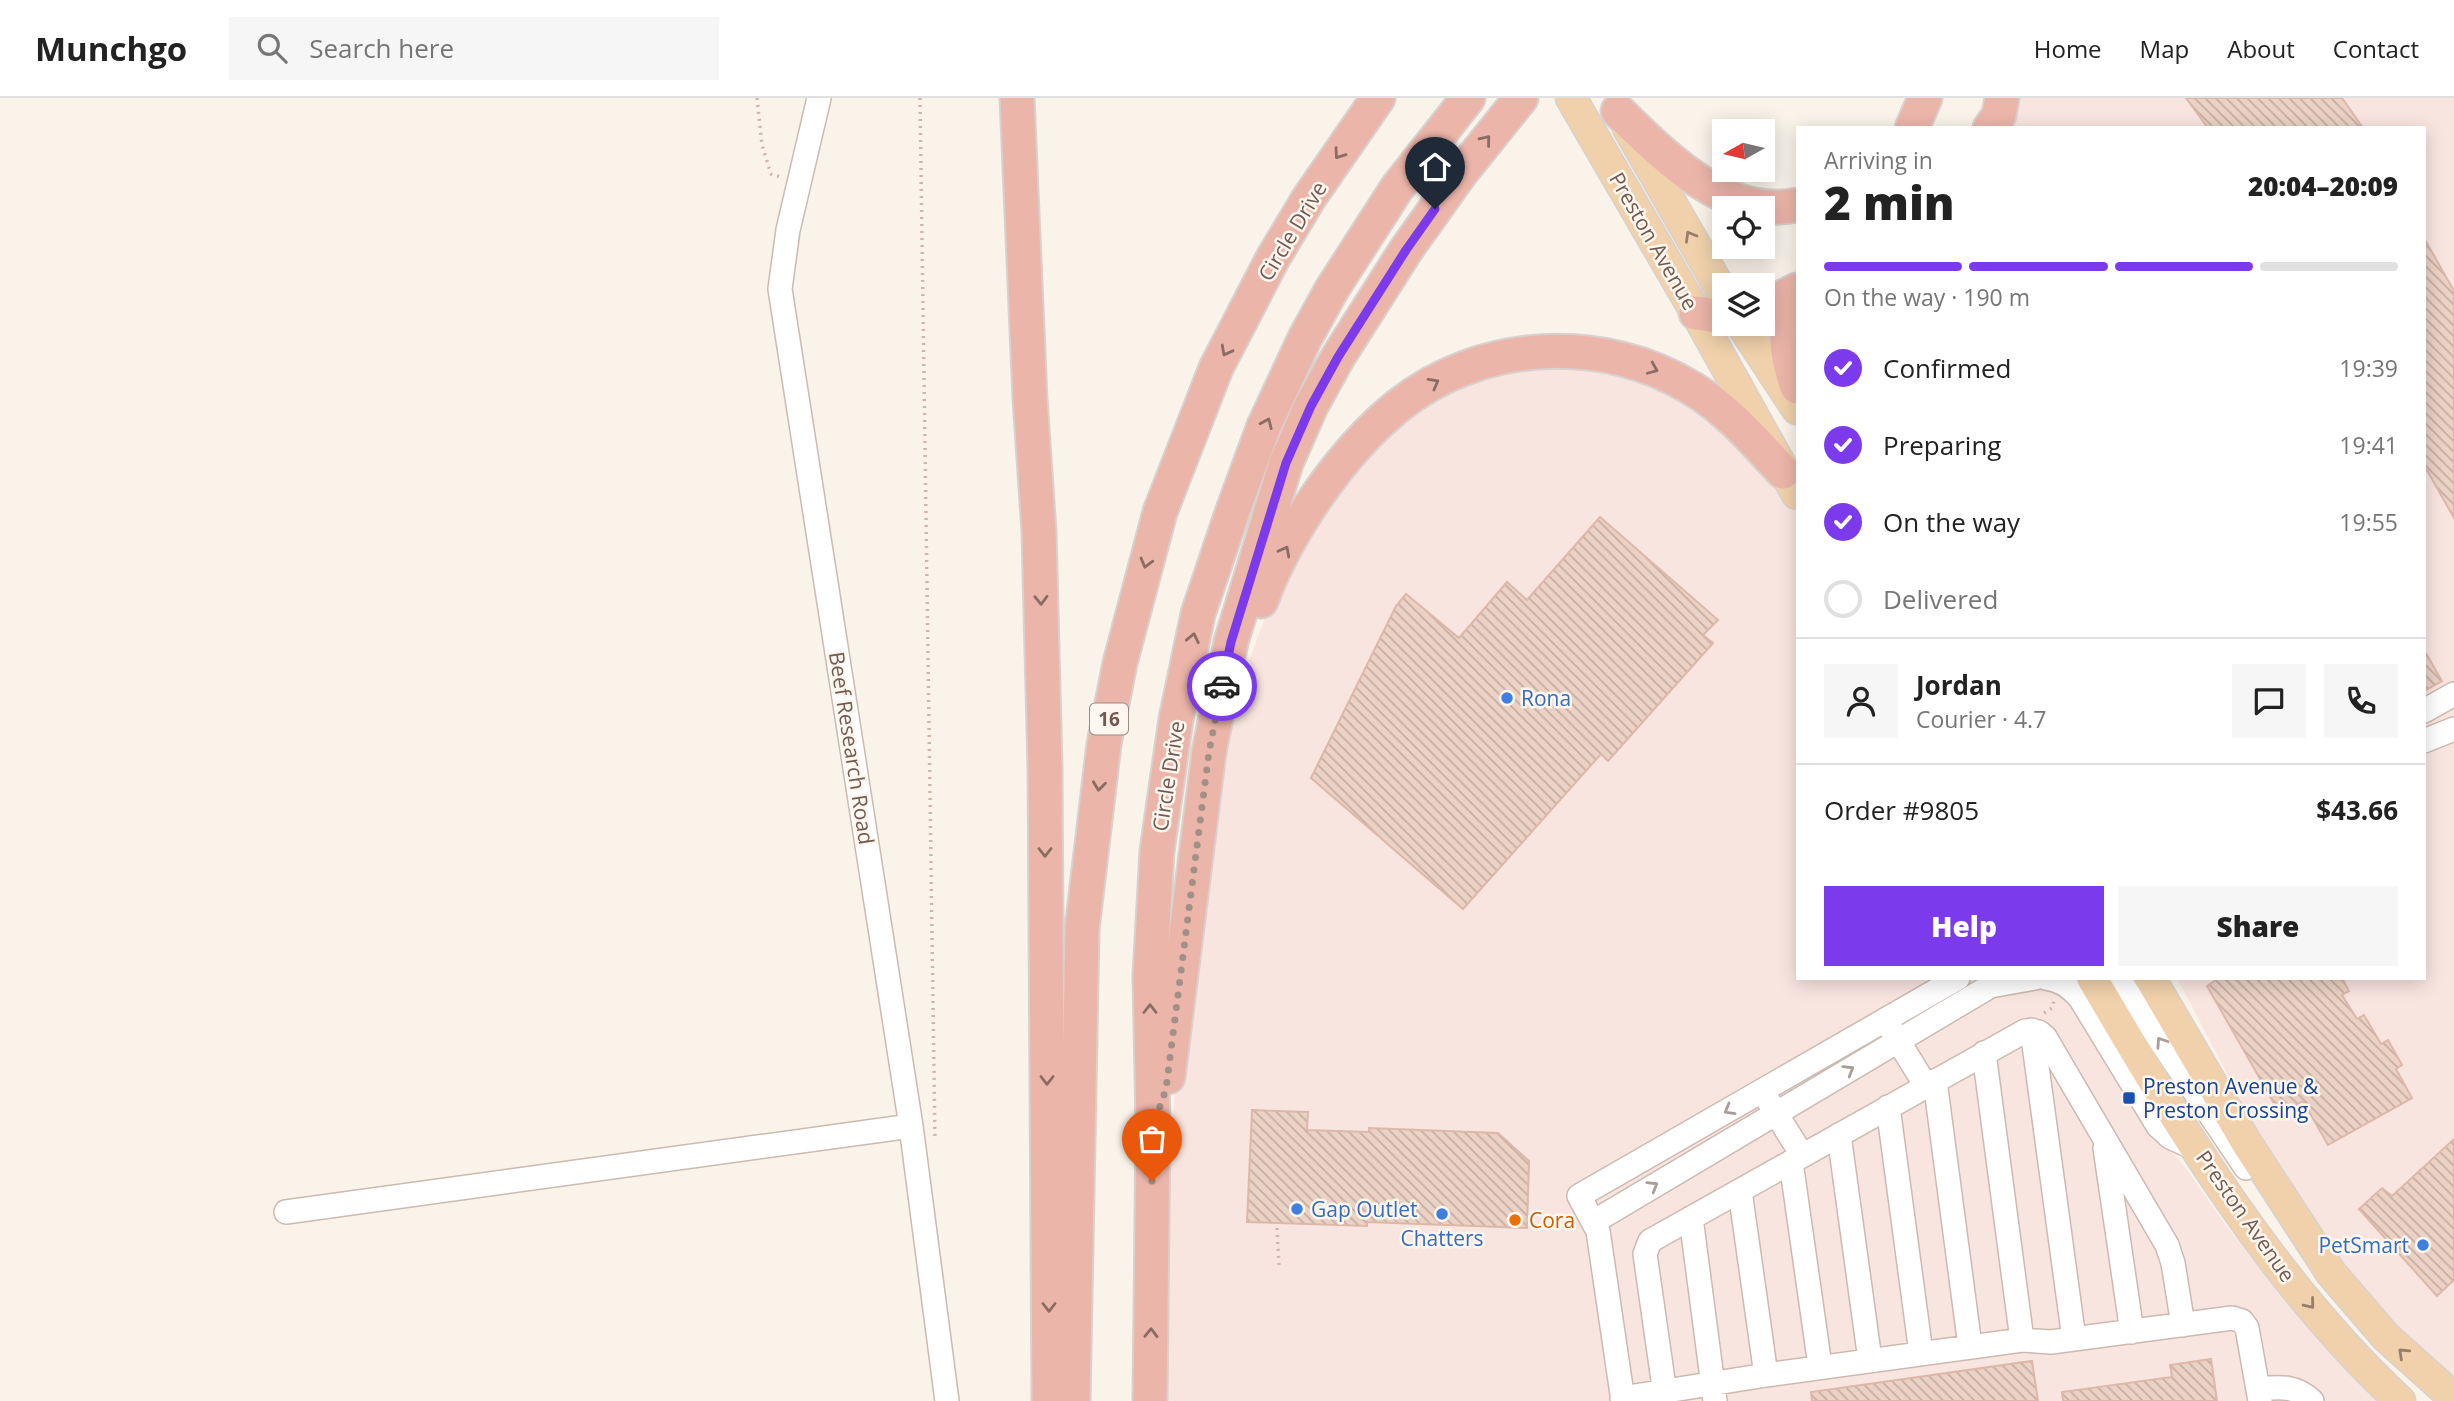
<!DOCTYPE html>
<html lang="en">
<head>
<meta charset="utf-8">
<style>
  :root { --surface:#fff; --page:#f6f6f6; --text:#222; --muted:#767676; --line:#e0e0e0; --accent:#7c3aed }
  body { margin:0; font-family:"Open Sans",sans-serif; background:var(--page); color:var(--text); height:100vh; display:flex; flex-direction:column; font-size:26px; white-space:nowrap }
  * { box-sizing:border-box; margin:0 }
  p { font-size:23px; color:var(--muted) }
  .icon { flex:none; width:38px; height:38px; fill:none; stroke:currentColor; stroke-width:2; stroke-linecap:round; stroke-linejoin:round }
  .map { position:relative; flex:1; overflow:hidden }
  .sheet { position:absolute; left:1796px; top:28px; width:630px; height:854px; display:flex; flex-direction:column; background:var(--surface); border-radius:0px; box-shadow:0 4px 18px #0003 }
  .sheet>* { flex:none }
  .needle { width:46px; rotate:262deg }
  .controls { position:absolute; left:1712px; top:21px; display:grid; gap:14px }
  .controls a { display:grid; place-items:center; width:63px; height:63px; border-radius:0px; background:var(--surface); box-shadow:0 4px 18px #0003; font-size:35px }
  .pin { position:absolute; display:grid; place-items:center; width:60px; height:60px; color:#fff; margin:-72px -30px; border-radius:50% 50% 50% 0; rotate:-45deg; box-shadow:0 0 7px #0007 }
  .pin .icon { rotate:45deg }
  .courier { position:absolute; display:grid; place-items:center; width:70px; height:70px; margin:-35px; border:5px solid #7c3aed; border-radius:50%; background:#fff; color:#222; box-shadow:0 2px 9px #0007 }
  .overview em { font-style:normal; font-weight:800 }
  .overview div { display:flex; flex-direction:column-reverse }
  .overview { display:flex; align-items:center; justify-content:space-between; height:119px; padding:0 28px }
  h1 { font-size:46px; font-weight:800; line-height:52px }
  .bar { display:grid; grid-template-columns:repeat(4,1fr); gap:10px 7px; align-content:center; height:84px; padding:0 28px }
  .bar i { height:9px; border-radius:5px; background:var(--line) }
  .bar .active { background:var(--accent) }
  .bar p { grid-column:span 4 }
  .line { display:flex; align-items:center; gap:18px; padding:0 28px; border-top:2px solid var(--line) }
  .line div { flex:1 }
  .round { display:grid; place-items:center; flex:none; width:74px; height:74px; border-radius:0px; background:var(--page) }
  ol { padding:0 28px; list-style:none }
  li { display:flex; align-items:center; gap:21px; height:77px }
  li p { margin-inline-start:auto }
  li .icon { padding:7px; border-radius:50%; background:var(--accent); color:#fff; stroke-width:4 }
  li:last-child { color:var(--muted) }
  li i { width:38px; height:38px; border:4px solid var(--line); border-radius:50% }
  .button { display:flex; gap:14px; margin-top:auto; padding:14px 28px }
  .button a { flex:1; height:80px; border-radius:0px; background:var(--accent); color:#fff; font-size:28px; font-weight:800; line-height:80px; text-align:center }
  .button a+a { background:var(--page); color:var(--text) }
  header { display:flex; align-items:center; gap:42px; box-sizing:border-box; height:98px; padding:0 35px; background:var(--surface); border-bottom:2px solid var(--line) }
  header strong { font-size:33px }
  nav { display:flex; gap:38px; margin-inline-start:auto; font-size:24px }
  .search { width:490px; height:63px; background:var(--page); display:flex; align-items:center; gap:18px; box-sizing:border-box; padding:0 24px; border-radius:0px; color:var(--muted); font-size:26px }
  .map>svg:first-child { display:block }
</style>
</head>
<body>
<header>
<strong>Munchgo</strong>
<div class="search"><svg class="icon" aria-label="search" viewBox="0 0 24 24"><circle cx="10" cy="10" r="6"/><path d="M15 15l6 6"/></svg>Search here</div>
<nav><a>Home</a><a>Map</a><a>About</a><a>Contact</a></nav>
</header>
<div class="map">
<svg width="2454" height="1303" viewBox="0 0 2454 1303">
  <defs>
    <pattern id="building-back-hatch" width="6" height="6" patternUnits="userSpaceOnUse" patternTransform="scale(1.75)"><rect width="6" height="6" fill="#ecd2c5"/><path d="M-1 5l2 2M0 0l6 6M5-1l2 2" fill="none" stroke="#c4ada2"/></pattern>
  </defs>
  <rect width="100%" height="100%" fill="#faf3ea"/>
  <path fill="#f9e5e0" d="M 2020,0 L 2454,0 L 2454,1291 L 2405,1250 L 2290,1096 L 2177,880 L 2424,880 L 2424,30 L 2013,30 Z
    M 1568,259 L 1692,297 L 1781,391 L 1797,417 L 1797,880 L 2060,880 L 2162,1044 L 2185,1069 L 2227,1129 L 2297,1215 L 2385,1303 L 1164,1303 L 1168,1083 L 1183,891 L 1235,603 L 1268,511 L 1335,389 L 1437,290 Z"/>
  <path fill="url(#building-back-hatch)" stroke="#ddb8a8" stroke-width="2" d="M 2186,0 L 2342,0 L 2363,30 L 2208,30 Z
    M 2424,140 L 2454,193 L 2454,420 L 2424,367 Z
    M 1600,419 L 1718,522 L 1703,537 L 1713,545 L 1608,663 L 1601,656 L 1463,811 L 1311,680 L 1396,508 L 1406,496 L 1459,540 L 1507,484 L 1527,502 Z
    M 2424,552 L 2442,583 L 2424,593 Z
    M 2219,880 L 2342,880 L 2349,893 L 2342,897 L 2357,921 L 2364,917 L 2381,946 L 2388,942 L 2402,967 L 2396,971 L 2412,1000 L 2328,1047 L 2303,1003 L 2280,1016 L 2207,888 Z
    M 1252,1012 L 1308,1014 L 1307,1032 L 1369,1034 L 1369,1030 L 1498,1035 L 1529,1063 L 1527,1130 L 1367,1124 L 1367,1128 L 1247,1124 Z
    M 2454,1041 L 2454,1182 L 2437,1198 L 2359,1111 L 2382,1090 L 2392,1098 Z
    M 2211,1261 L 2217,1303 L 2063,1303 L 2062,1294 L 2172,1279 L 2170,1267 Z
    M 2032,1263 L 2038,1303 L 1812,1303 L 1811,1294 Z"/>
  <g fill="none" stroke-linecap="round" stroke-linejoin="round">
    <g stroke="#cbbab1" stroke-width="26">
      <path id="minor" d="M 819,0 L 788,132 L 780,191 L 911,1028 L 947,1303
        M 2424,613 L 2454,596
        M 2424,643 L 2454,631
        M 2046,880 C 2061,882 2070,889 2080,900 L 2158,1028 L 2170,1039 L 2198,1052
        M 2118,880 L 2246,1070
        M 1990,888 L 2035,880
        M 1891,931 L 1926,988
        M 2032,932 L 2074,1241
        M 1984,955 L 2022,1242
        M 1935,983 L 1970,1248
        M 1769,1004 L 1802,1057
        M 1888,1009 L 1921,1255
        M 1839,1037 L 1870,1262
        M 2105,1050 L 2132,1234
        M 1791,1064 L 1820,1268
        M 1740,1093 L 1766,1277 L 2022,1242 L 2051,1244 L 2232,1220 L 2242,1223 L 2247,1230 L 2260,1303
        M 286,1114 L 911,1028
        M 1691,1120 L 1715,1303
        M 1595,1123 L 2004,880
        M 2258,1291 C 2280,1289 2295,1287 2312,1303
        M 1622,1300 L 1766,1277
        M 1623,1303 L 1598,1133 L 1579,1098 L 1958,880
        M 1666,1303 L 1645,1156 L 1650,1143 L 2025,933 L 2039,934 L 2045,939 L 2167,1147 L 2173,1165 L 2183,1227"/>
    </g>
    <g stroke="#d8d1ce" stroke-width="33">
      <path id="major" d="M 1571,0 L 1696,215 L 1797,396
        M 1628,30 L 1724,197
        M 1741,226 L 1797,311
        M 2092,880 C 2180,1030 2272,1184 2400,1303
        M 2150,880 L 2246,1044 L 2331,1175 L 2386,1239 L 2454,1300"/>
    </g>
    <g stroke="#d8d1ce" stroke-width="37">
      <path id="highway" d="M 1017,0 L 1030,301 L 1039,434 L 1045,670 L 1049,1303
        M 1618,13 C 1664,58 1726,122 1797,107
        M 1912,30 L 1925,0
        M 1990,30 L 1999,17 L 2002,0
        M 1797,208 C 1780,230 1788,264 1797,289
        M 1762,209 L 1797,192
        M 1696,215 L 1724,219
        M 1261,503 C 1286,435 1341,354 1398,308 C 1480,242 1603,235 1693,291 C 1728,312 1755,344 1783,374
        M 1168,979 L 1209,654 L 1231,544 L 1286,365 L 1311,308 L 1338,259 L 1406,152 L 1460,76 L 1521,0
        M 1073,1303 L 1082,831 L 1104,646 L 1120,565 L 1160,414 L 1216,270 L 1273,160 L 1309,100 L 1378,0
        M 1150,1303 L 1153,1028 L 1150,878 L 1157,753 L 1176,621 L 1198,516 L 1232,415 L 1264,328 L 1305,240 L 1332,191 L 1397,90 L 1468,0"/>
    </g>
    <path stroke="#d1b5a8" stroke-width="3.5" stroke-dasharray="2 5" stroke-linecap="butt" d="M 757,0 L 762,47 L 771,76 L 781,79
      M 920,0 L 935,1043
      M 2044,915 L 2052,910 L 2054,903
      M 1277,1130 L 1279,1167"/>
    <use href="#minor" stroke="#fff" stroke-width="23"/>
    <use href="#major" stroke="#f0d1ab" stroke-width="30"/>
    <use href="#highway" stroke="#ecb5a9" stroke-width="33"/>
  </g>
  <defs><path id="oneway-chevron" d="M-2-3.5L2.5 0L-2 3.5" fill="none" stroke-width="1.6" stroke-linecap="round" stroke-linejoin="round" transform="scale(1.75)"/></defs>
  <g stroke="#8a6c63">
    <use href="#oneway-chevron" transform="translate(1486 42) rotate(-51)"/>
    <use href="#oneway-chevron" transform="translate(1339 56) rotate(125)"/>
    <use href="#oneway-chevron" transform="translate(1226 253) rotate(118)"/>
    <use href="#oneway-chevron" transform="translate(1653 271) rotate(23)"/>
    <use href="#oneway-chevron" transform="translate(1434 285) rotate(-29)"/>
    <use href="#oneway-chevron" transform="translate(1267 325) rotate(-66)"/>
    <use href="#oneway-chevron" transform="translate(1285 453) rotate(-62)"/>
    <use href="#oneway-chevron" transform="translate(1146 465) rotate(105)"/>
    <use href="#oneway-chevron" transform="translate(1041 502) rotate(89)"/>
    <use href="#oneway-chevron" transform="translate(1193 540) rotate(-78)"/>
    <use href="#oneway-chevron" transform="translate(1099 688) rotate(97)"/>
    <use href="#oneway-chevron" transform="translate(1045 754) rotate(90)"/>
    <use href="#oneway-chevron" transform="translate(1150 911) rotate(-90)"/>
    <use href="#oneway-chevron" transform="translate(1047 982) rotate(90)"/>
    <use href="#oneway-chevron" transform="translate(1049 1209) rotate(90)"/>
    <use href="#oneway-chevron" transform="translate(1151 1235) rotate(-89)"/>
  </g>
  <g stroke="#987e6c">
    <use href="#oneway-chevron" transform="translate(1690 138) rotate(-120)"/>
    <use href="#oneway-chevron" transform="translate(2310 1206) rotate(51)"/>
    <use href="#oneway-chevron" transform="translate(2403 1255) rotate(-137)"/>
  </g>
  <g stroke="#aa9c97">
    <use href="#oneway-chevron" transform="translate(2161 944) rotate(-124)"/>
    <use href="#oneway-chevron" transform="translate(1849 972) rotate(-31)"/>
    <use href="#oneway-chevron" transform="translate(1729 1012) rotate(150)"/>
    <use href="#oneway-chevron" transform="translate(1653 1088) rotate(-31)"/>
  </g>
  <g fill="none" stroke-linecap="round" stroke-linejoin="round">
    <path stroke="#a29087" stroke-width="7" stroke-dasharray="0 12.6" d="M 1152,1083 L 1153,1028 L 1166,991 L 1209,654 L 1222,588"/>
    <path stroke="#7c3aed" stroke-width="9" d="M 1222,588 L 1231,544 L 1286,365 L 1311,308 L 1338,259 L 1406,152 L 1435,111"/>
  </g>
  <g fill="#3f7fe0" stroke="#fdf7f0" stroke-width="2.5">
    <circle cx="1507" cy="600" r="7"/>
    <circle cx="1297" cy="1111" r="7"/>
    <circle cx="1442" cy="1116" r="7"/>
    <circle cx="2423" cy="1147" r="7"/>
  </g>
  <rect fill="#1a4fb4" stroke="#fdf7f0" stroke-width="2.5" x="2122" y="993" width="14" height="14" rx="3.5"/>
  <circle fill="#e8710a" stroke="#fdf7f0" stroke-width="2.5" cx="1515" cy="1122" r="7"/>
  <g text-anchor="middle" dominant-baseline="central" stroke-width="5" stroke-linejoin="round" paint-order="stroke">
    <rect fill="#fdf7f0" stroke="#9c8981" stroke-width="2" x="1090" y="605.5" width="38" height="31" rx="5"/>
    <g font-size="19" font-weight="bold" fill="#725a51">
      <text x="1109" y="621">16</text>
    </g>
    <g font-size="21" fill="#725a51" stroke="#fdf7f0">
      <text transform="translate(1292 133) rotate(-59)">Circle Drive</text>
      <text transform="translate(1654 143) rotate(60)">Preston Avenue</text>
      <text transform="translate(852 650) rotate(81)">Beef Research Road</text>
      <text transform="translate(1168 678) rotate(-81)">Circle Drive</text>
      <text transform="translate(2246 1118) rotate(55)">Preston Avenue</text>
    </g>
    <g font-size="21" fill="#366cbe" stroke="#fdf7f0" text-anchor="start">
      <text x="1521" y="600">Rona</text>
      <text x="1311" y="1111">Gap Outlet</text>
      <text x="1442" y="1140" text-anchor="middle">Chatters</text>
      <text x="2409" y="1147" text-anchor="end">PetSmart</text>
    </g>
    <g font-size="21" fill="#164399" stroke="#fdf7f0" text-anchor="start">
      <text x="2143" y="988">Preston Avenue &amp;<tspan x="2143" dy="24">Preston Crossing</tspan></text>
    </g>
    <g font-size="21" fill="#c56008" stroke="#fdf7f0" text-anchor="start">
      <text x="1529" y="1122">Cora</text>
    </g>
  </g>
</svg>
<div class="controls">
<a><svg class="needle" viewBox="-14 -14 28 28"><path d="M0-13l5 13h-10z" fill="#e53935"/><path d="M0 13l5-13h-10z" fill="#767676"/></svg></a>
<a><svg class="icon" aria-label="locate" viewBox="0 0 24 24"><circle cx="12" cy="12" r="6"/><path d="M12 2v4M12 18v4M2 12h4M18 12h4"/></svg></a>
<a><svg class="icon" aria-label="layers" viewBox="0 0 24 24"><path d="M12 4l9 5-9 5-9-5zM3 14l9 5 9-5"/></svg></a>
</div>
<div class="pin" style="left:1152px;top:1083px;background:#ea580c"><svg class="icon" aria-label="bag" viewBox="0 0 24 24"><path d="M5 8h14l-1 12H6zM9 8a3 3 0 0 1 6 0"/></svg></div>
<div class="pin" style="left:1435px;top:111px;background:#1f2937"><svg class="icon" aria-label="home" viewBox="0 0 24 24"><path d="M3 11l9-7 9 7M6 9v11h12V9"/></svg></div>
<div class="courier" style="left:1222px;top:588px"><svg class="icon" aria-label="car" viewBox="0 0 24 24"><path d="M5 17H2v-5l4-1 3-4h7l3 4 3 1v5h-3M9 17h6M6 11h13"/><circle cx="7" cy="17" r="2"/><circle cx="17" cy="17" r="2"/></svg></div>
<section class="sheet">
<div class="overview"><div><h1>2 min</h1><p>Arriving in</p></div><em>20:04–20:09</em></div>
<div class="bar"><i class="active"></i><i class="active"></i><i class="active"></i><i></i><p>On the way · 190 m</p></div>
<ol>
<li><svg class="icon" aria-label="check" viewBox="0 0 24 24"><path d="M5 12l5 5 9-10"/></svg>Confirmed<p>19:39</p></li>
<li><svg class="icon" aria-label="check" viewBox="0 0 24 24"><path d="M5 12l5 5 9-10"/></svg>Preparing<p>19:41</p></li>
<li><svg class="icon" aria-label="check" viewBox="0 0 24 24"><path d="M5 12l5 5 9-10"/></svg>On the way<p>19:55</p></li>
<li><i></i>Delivered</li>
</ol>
<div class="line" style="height:126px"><a class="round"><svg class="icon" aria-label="person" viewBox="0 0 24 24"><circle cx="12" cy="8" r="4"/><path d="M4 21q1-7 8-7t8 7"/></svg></a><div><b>Jordan</b><p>Courier · 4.7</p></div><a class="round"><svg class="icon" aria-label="chat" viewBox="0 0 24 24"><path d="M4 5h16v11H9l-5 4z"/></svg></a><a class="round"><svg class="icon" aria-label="phone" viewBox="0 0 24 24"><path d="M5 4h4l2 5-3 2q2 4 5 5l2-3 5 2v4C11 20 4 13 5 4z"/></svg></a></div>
<div class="line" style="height:91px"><div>Order #9805</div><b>$43.66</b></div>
<div class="button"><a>Help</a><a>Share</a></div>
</section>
</div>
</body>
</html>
